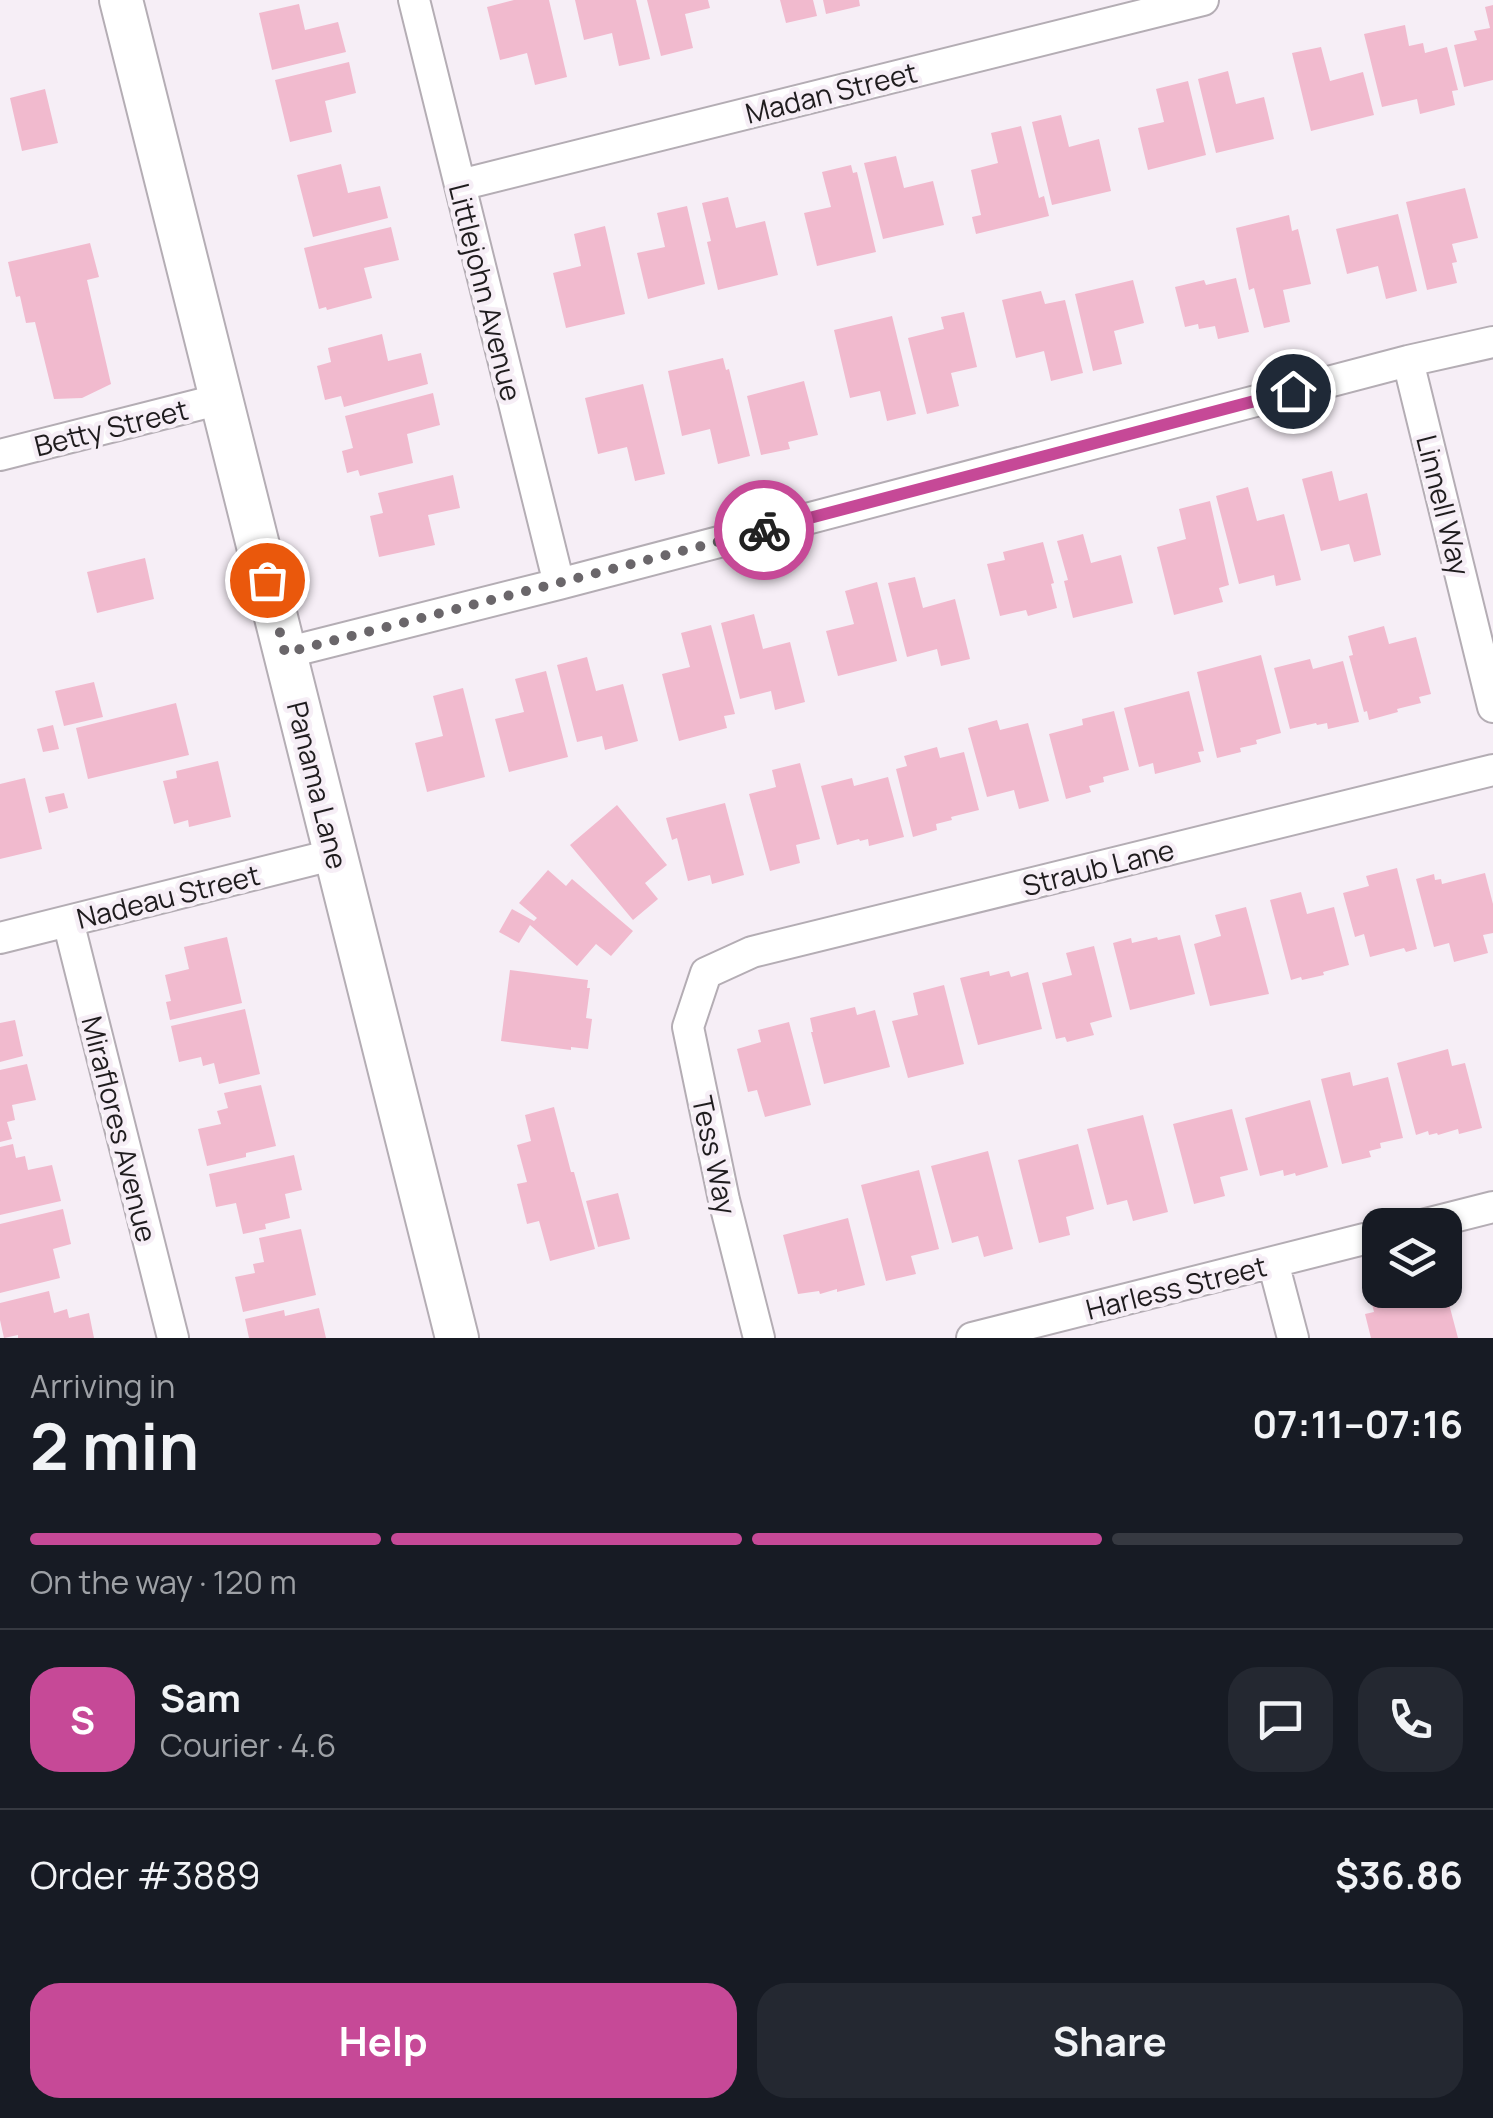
<!DOCTYPE html>
<html lang="en">
<head>
<meta charset="utf-8">
<style>
  :root { --surface:#171b24; --page:#242831; --text:#f1f3f6; --muted:#9ea1a6; --line:#363941; --accent:#c64997 }
  body { margin:0; font-family:Manrope,sans-serif; background:var(--page); color:var(--text); height:100vh; display:flex; flex-direction:column; font-size:38px; white-space:nowrap }
  * { box-sizing:border-box; margin:0 }
  p { font-size:32px; color:var(--muted) }
  .icon { flex:none; width:55px; height:55px; fill:none; stroke:currentColor; stroke-width:2; stroke-linecap:round; stroke-linejoin:round }
  .map { position:relative; height:1338px; overflow:hidden }
  .sheet { display:flex; flex-direction:column; background:var(--surface); flex:1 }
  .sheet>* { flex:none }
  .fabs { position:absolute; left:1362px; top:1208px; display:grid; gap:20px }
  .fabs a { display:grid; place-items:center; width:100px; height:100px; border-radius:20px; background:var(--surface); box-shadow:0 2px 8px #0004; font-size:50px }
  .pin { position:absolute; display:grid; place-items:center; width:85px; height:85px; color:#fff; margin:-42px; border:5px solid #fff; border-radius:50%; box-shadow:0 2px 10px #0007 }
  .courier { position:absolute; display:grid; place-items:center; width:100px; height:100px; margin:-50px; border:8px solid #c64997; border-radius:50%; background:#fff; color:#222; box-shadow:0 2px 12px #0007 }
  .head em { font-style:normal; font-weight:700 }
  .head div { display:flex; flex-direction:column-reverse }
  .head { display:flex; align-items:center; justify-content:space-between; height:170px; padding:0 30px }
  h1 { font-size:65px; font-weight:700; line-height:75px }
  .bar { display:grid; grid-template-columns:repeat(4,1fr); gap:15px 10px; align-content:center; height:120px; padding:0 30px }
  .bar i { height:12px; border-radius:8px; background:var(--line) }
  .bar .on { background:var(--accent) }
  .bar p { grid-column:span 4 }
  .line { display:flex; align-items:center; gap:25px; padding:0 30px; border-top:2px solid var(--line) }
  .line div { flex:1 }
  .round { display:grid; place-items:center; flex:none; width:105px; height:105px; border-radius:30px; background:var(--page) }
  .cta { display:flex; gap:20px; margin-top:auto; padding:20px 30px }
  .cta a { flex:1; height:115px; border-radius:30px; background:var(--accent); color:#fff; font-size:40px; font-weight:700; line-height:115px; text-align:center }
  .cta a+a { background:var(--page); color:var(--text) }
  .map>svg:first-child { display:block }
</style>
</head>
<body>
<div class="map">
<svg width="1493" height="1338" viewBox="0 0 1493 1338">
  <rect width="100%" height="100%" fill="#f6eef6"/>
  <path fill="#f1bace" d="M 514,0 L 549,0 L 567,77 L 535,85 L 527,53 L 500,60 L 487,7 Z
    M 575,0 L 636,0 L 650,59 L 619,66 L 612,33 L 584,40 Z
    M 647,0 L 708,0 L 710,8 L 685,14 L 693,48 L 661,56 Z
    M 780,0 L 813,0 L 817,16 L 786,23 Z
    M 823,0 L 859,0 L 860,6 L 826,14 Z
    M 299,4 L 305,30 L 338,22 L 346,52 L 272,70 L 259,13 Z
    M 1493,5 L 1493,80 L 1464,87 L 1454,45 L 1477,40 L 1474,31 L 1490,28 L 1485,7 Z
    M 1405,25 L 1409,46 L 1423,43 L 1425,53 L 1447,47 L 1458,90 L 1452,91 L 1455,105 L 1420,114 L 1417,99 L 1382,107 L 1364,34 Z
    M 1321,47 L 1330,81 L 1363,72 L 1374,115 L 1311,131 L 1292,53 Z
    M 349,62 L 356,93 L 325,101 L 332,132 L 290,142 L 275,80 Z
    M 1228,71 L 1236,104 L 1264,97 L 1274,139 L 1216,153 L 1198,79 Z
    M 1188,81 L 1206,155 L 1148,170 L 1138,128 L 1164,122 L 1156,89 Z
    M 45,89 L 58,143 L 22,151 L 10,98 Z
    M 1061,115 L 1069,147 L 1099,139 L 1111,191 L 1052,205 L 1032,122 Z
    M 1021,126 L 1039,198 L 1044,196 L 1049,216 L 976,234 L 972,217 L 981,215 L 971,170 L 998,163 L 991,133 Z
    M 896,156 L 904,188 L 933,181 L 944,225 L 883,239 L 864,163 Z
    M 341,164 L 348,193 L 380,186 L 388,218 L 313,237 L 297,175 Z
    M 851,165 L 853,173 L 857,172 L 876,252 L 817,266 L 804,213 L 831,207 L 822,172 Z
    M 1465,188 L 1478,238 L 1452,244 L 1457,262 L 1452,263 L 1457,283 L 1427,290 L 1406,202 Z
    M 728,197 L 736,228 L 765,221 L 778,275 L 718,290 L 707,242 L 711,241 L 702,203 Z
    M 687,206 L 705,284 L 648,299 L 637,253 L 665,247 L 657,213 Z
    M 1398,214 L 1417,291 L 1386,299 L 1378,266 L 1347,274 L 1336,229 Z
    M 1289,215 L 1292,231 L 1298,229 L 1311,284 L 1283,290 L 1290,322 L 1264,328 L 1254,288 L 1249,290 L 1236,228 Z
    M 605,226 L 625,314 L 566,328 L 553,273 L 581,266 L 574,234 Z
    M 391,227 L 399,260 L 364,268 L 372,298 L 327,310 L 326,307 L 319,309 L 304,248 Z
    M 90,243 L 99,277 L 87,280 L 111,384 L 82,398 L 54,399 L 35,322 L 26,323 L 20,296 L 16,297 L 8,262 Z
    M 1236,278 L 1249,332 L 1218,339 L 1215,326 L 1199,329 L 1198,324 L 1185,327 L 1175,287 L 1204,280 L 1206,285 Z
    M 1133,280 L 1144,323 L 1114,331 L 1122,364 L 1093,371 L 1075,294 Z
    M 1041,291 L 1045,304 L 1065,300 L 1083,373 L 1051,381 L 1044,351 L 1016,358 L 1002,300 Z
    M 964,312 L 977,367 L 951,373 L 959,406 L 927,414 L 908,338 L 944,329 L 941,317 Z
    M 892,316 L 916,414 L 887,421 L 880,391 L 850,398 L 834,330 Z
    M 382,334 L 388,361 L 421,353 L 428,384 L 344,407 L 341,396 L 325,400 L 317,366 L 331,362 L 328,348 Z
    M 723,358 L 726,370 L 729,369 L 750,456 L 718,464 L 710,429 L 682,436 L 668,371 Z
    M 804,381 L 818,435 L 788,442 L 790,449 L 761,455 L 747,396 Z
    M 643,384 L 665,474 L 635,481 L 627,447 L 598,454 L 585,398 Z
    M 433,393 L 440,425 L 407,434 L 413,463 L 360,476 L 358,470 L 347,473 L 342,451 L 353,448 L 345,416 Z
    M 1332,471 L 1339,501 L 1367,493 L 1381,555 L 1354,562 L 1349,544 L 1321,551 L 1302,479 Z
    M 453,475 L 460,508 L 428,515 L 435,545 L 379,557 L 370,516 L 383,513 L 378,493 Z
    M 1248,487 L 1257,521 L 1284,514 L 1301,580 L 1276,586 L 1274,575 L 1239,584 L 1216,496 Z
    M 1210,501 L 1229,585 L 1219,588 L 1223,602 L 1174,615 L 1157,547 L 1186,539 L 1179,509 Z
    M 1083,534 L 1091,563 L 1121,555 L 1133,603 L 1073,618 L 1064,581 L 1068,580 L 1057,541 Z
    M 1043,542 L 1054,583 L 1051,584 L 1057,608 L 1028,616 L 1026,610 L 1000,616 L 987,564 L 1005,560 L 1003,552 Z
    M 145,558 L 154,599 L 97,613 L 87,572 Z
    M 915,577 L 923,608 L 955,599 L 970,659 L 941,666 L 937,649 L 907,657 L 888,583 Z
    M 877,582 L 897,661 L 838,676 L 826,631 L 854,624 L 845,591 Z
    M 754,614 L 763,649 L 790,642 L 805,702 L 775,710 L 771,691 L 740,699 L 721,623 Z
    M 711,625 L 735,714 L 724,716 L 727,728 L 679,741 L 662,674 L 690,667 L 681,633 Z
    M 1384,626 L 1389,644 L 1416,637 L 1431,694 L 1419,697 L 1421,703 L 1397,709 L 1398,712 L 1369,720 L 1367,711 L 1364,712 L 1349,656 L 1353,655 L 1348,636 Z
    M 1261,655 L 1281,733 L 1256,740 L 1257,744 L 1240,748 L 1241,752 L 1217,758 L 1197,672 Z
    M 587,657 L 596,691 L 623,684 L 638,741 L 605,750 L 602,736 L 577,742 L 557,665 Z
    M 1310,659 L 1313,669 L 1343,661 L 1359,722 L 1328,729 L 1327,723 L 1317,725 L 1316,723 L 1290,729 L 1274,668 Z
    M 546,671 L 568,757 L 509,772 L 495,719 L 524,712 L 515,679 Z
    M 94,682 L 103,717 L 64,726 L 55,691 Z
    M 463,688 L 485,777 L 427,792 L 415,743 L 443,736 L 433,696 Z
    M 1189,691 L 1204,751 L 1198,752 L 1201,762 L 1155,774 L 1153,763 L 1139,767 L 1124,708 Z
    M 176,703 L 189,755 L 88,779 L 76,728 Z
    M 1114,711 L 1129,770 L 1103,777 L 1104,782 L 1089,786 L 1091,792 L 1066,799 L 1049,734 L 1083,725 L 1082,719 Z
    M 997,720 L 1000,730 L 1028,723 L 1049,801 L 1019,809 L 1014,790 L 987,797 L 968,728 Z
    M 53,725 L 59,749 L 43,752 L 37,729 Z
    M 937,747 L 940,758 L 964,752 L 979,810 L 951,817 L 952,820 L 936,824 L 937,830 L 913,837 L 896,769 L 907,766 L 904,756 Z
    M 218,761 L 231,817 L 189,827 L 188,820 L 174,824 L 163,781 L 177,778 L 176,771 Z
    M 800,763 L 820,839 L 796,845 L 800,863 L 770,871 L 749,794 L 776,787 L 772,770 Z
    M 888,777 L 904,837 L 869,846 L 868,839 L 860,841 L 859,839 L 837,845 L 821,786 L 852,778 L 854,786 Z
    M 25,778 L 42,849 L 0,859 L 0,784 Z
    M 64,793 L 68,808 L 49,813 L 45,797 Z
    M 725,803 L 744,875 L 712,884 L 710,875 L 688,881 L 677,838 L 672,840 L 666,818 Z
    M 617,805 L 667,865 L 645,883 L 658,899 L 633,920 L 570,845 Z
    M 1397,868 L 1417,949 L 1406,952 L 1404,948 L 1370,957 L 1364,934 L 1355,937 L 1343,893 L 1369,886 L 1366,876 Z
    M 548,870 L 566,886 L 572,879 L 633,931 L 611,956 L 596,944 L 577,966 L 530,925 L 519,943 L 499,932 L 512,909 L 534,921 L 537,918 L 519,903 Z
    M 1485,873 L 1493,904 L 1493,933 L 1483,935 L 1488,953 L 1454,962 L 1449,943 L 1434,947 L 1416,879 L 1434,874 L 1435,880 L 1441,879 L 1442,884 Z
    M 1301,892 L 1307,914 L 1334,907 L 1349,965 L 1323,972 L 1324,975 L 1302,980 L 1301,977 L 1291,980 L 1270,900 Z
    M 1246,907 L 1269,994 L 1210,1006 L 1194,944 L 1221,936 L 1215,915 Z
    M 1180,935 L 1195,994 L 1130,1010 L 1113,943 L 1131,938 L 1132,943 L 1157,937 L 1158,940 Z
    M 227,937 L 242,1003 L 170,1020 L 166,1002 L 171,1001 L 165,975 L 189,969 L 184,947 Z
    M 1094,946 L 1112,1017 L 1090,1023 L 1094,1035 L 1067,1042 L 1065,1037 L 1056,1039 L 1042,983 L 1072,975 L 1066,953 Z
    M 510,970 L 588,980 L 587,988 L 590,988 L 586,1018 L 592,1019 L 588,1049 L 571,1047 L 571,1050 L 501,1041 Z
    M 989,971 L 990,976 L 1009,971 L 1011,977 L 1028,972 L 1042,1029 L 978,1045 L 960,978 Z
    M 944,985 L 964,1064 L 908,1078 L 892,1021 L 918,1015 L 913,993 Z
    M 855,1007 L 857,1015 L 875,1010 L 890,1067 L 824,1084 L 811,1032 L 813,1032 L 810,1018 Z
    M 245,1009 L 260,1074 L 219,1084 L 214,1063 L 203,1066 L 201,1057 L 179,1062 L 171,1026 Z
    M 15,1020 L 23,1056 L 0,1062 L 0,1023 Z
    M 789,1022 L 811,1105 L 765,1117 L 757,1090 L 748,1092 L 737,1049 L 761,1042 L 758,1030 Z
    M 1448,1049 L 1452,1066 L 1465,1063 L 1482,1128 L 1459,1134 L 1458,1129 L 1438,1135 L 1437,1133 L 1429,1135 L 1428,1131 L 1416,1135 L 1397,1063 Z
    M 27,1064 L 36,1100 L 12,1105 L 15,1120 L 7,1122 L 12,1139 L 0,1142 L 0,1070 Z
    M 1350,1072 L 1353,1086 L 1388,1077 L 1403,1138 L 1380,1143 L 1381,1148 L 1369,1151 L 1371,1157 L 1342,1164 L 1321,1079 Z
    M 261,1085 L 276,1146 L 246,1153 L 246,1157 L 207,1166 L 198,1129 L 221,1124 L 217,1111 L 228,1108 L 224,1093 Z
    M 1310,1100 L 1328,1167 L 1296,1176 L 1295,1173 L 1284,1176 L 1283,1170 L 1260,1176 L 1245,1118 Z
    M 554,1107 L 571,1172 L 574,1172 L 595,1249 L 550,1261 L 539,1221 L 527,1224 L 517,1184 L 527,1182 L 517,1145 L 531,1141 L 525,1115 Z
    M 1232,1109 L 1248,1170 L 1220,1177 L 1225,1196 L 1194,1204 L 1173,1124 Z
    M 1143,1115 L 1168,1212 L 1133,1221 L 1127,1200 L 1107,1205 L 1087,1129 Z
    M 13,1144 L 16,1158 L 25,1156 L 28,1170 L 52,1165 L 61,1201 L 0,1215 L 0,1147 Z
    M 1078,1144 L 1094,1209 L 1066,1217 L 1070,1235 L 1039,1243 L 1018,1160 Z
    M 988,1151 L 1013,1249 L 984,1257 L 978,1236 L 952,1243 L 931,1166 Z
    M 294,1155 L 302,1190 L 285,1194 L 290,1218 L 265,1224 L 266,1229 L 243,1234 L 236,1203 L 216,1207 L 209,1174 Z
    M 919,1170 L 939,1249 L 911,1256 L 916,1274 L 886,1281 L 861,1185 Z
    M 618,1193 L 630,1239 L 598,1247 L 586,1201 Z
    M 63,1209 L 71,1244 L 53,1249 L 60,1278 L 0,1293 L 0,1224 Z
    M 848,1218 L 865,1285 L 837,1292 L 837,1289 L 820,1294 L 819,1291 L 798,1294 L 783,1235 Z
    M 301,1229 L 316,1295 L 243,1312 L 235,1277 L 255,1273 L 253,1264 L 264,1262 L 259,1238 Z
    M 1380,1289 L 1428,1290 L 1432,1308 L 1449,1304 L 1458,1338 L 1371,1338 L 1365,1314 L 1374,1312 L 1369,1292 Z
    M 49,1291 L 54,1313 L 67,1309 L 69,1318 L 89,1313 L 94,1338 L 18,1338 L 18,1335 L 4,1338 L 0,1320 L 0,1303 Z
    M 319,1308 L 326,1338 L 249,1338 L 245,1319 L 284,1310 L 285,1316 Z"/>
  <g fill="none" stroke-linecap="round" stroke-linejoin="round">
    <g stroke="#b4adb4" stroke-width="34">
      <path id="minor" d="M 414,0 L 559,584
        M 460,185 L 1203,0
        M 1408,361 L 1493,707
        M 0,455 L 221,399
        M 285,653 L 559,584 L 1408,361 L 1493,342
        M 68,921 L 173,1338
        M 0,938 L 336,854
        M 1422,1225 L 1493,1207
        M 1273,1262 L 1293,1338
        M 759,1338 L 724,1200 L 688,1027 L 706,973 L 752,952 L 1493,770
        M 972,1338 L 1380,1235"/>
    </g>
    <g stroke="#b4adb4" stroke-width="46">
      <path id="secondary" d="M 121,0 L 457,1338"/>
    </g>
    <use href="#minor" stroke="#fff" stroke-width="30"/>
    <use href="#secondary" stroke="#fff" stroke-width="42"/>
  </g>
  <g fill="none" stroke-linecap="round" stroke-linejoin="round">
    <path stroke="#6a666a" stroke-width="10" stroke-dasharray="0 18" d="M 267,580 L 285,653 L 764,530"/>
    <path stroke="#c64997" stroke-width="12" d="M 764,530 L 1293,391"/>
  </g>
  <g text-anchor="middle" dominant-baseline="central" stroke-width="9" stroke-linejoin="round" paint-order="stroke">
    <g font-size="28" fill="#1f1c1e" stroke="#f6eef6">
      <text transform="translate(831 92) rotate(-14)">Madan Street</text>
      <text transform="translate(486 292) rotate(76)">Littlejohn Avenue</text>
      <text transform="translate(111 427) rotate(-14)">Betty Street</text>
      <text transform="translate(1444 505) rotate(76)">Linnell Way</text>
      <text transform="translate(318 785) rotate(76)">Panama Lane</text>
      <text transform="translate(1098 867) rotate(-14)">Straub Lane</text>
      <text transform="translate(168 896) rotate(-14)">Nadeau Street</text>
      <text transform="translate(120 1129) rotate(76)">Miraflores Avenue</text>
      <text transform="translate(715 1155) rotate(78)">Tess Way</text>
      <text transform="translate(1176 1287) rotate(-14)">Harless Street</text>
    </g>
  </g>
</svg>
<div class="fabs">
<a><svg class="icon" aria-label="layers" viewBox="0 0 24 24"><path d="M12 4l9 5-9 5-9-5zM3 14l9 5 9-5"/></svg></a>
</div>
<div class="pin" style="left:267px;top:580px;background:#ea580c"><svg class="icon" aria-label="bag" viewBox="0 0 24 24"><path d="M5 8h14l-1 12H6zM9 8a3 3 0 0 1 6 0"/></svg></div>
<div class="pin" style="left:1293px;top:391px;background:#1f2937"><svg class="icon" aria-label="home" viewBox="0 0 24 24"><path d="M3 11l9-7 9 7M6 9v11h12V9"/></svg></div>
<div class="courier" style="left:764px;top:530px"><svg class="icon" aria-label="bike" viewBox="0 0 24 24"><circle cx="6" cy="16" r="4"/><circle cx="18" cy="16" r="4"/><path d="M6 16l4-8h5l3 8M10 8l3 8H6M13 5h3"/></svg></div>
</div>
<section class="sheet">
<div class="head"><div><h1>2 min</h1><p>Arriving in</p></div><em>07:11–07:16</em></div>
<div class="bar"><i class="on"></i><i class="on"></i><i class="on"></i><i></i><p>On the way · 120 m</p></div>
<div class="line" style="height:180px"><b class="round" style="background:var(--accent);color:#fff">S</b><div><b>Sam</b><p>Courier · 4.6</p></div><a class="round"><svg class="icon" aria-label="chat" viewBox="0 0 24 24"><path d="M4 5h16v11H9l-5 4z"/></svg></a><a class="round"><svg class="icon" aria-label="phone" viewBox="0 0 24 24"><path d="M5 4h4l2 5-3 2q2 4 5 5l2-3 5 2v4C11 20 4 13 5 4z"/></svg></a></div>
<div class="line" style="height:130px"><div>Order #3889</div><b>$36.86</b></div>
<div class="cta"><a>Help</a><a>Share</a></div>
</section>
</body>
</html>
